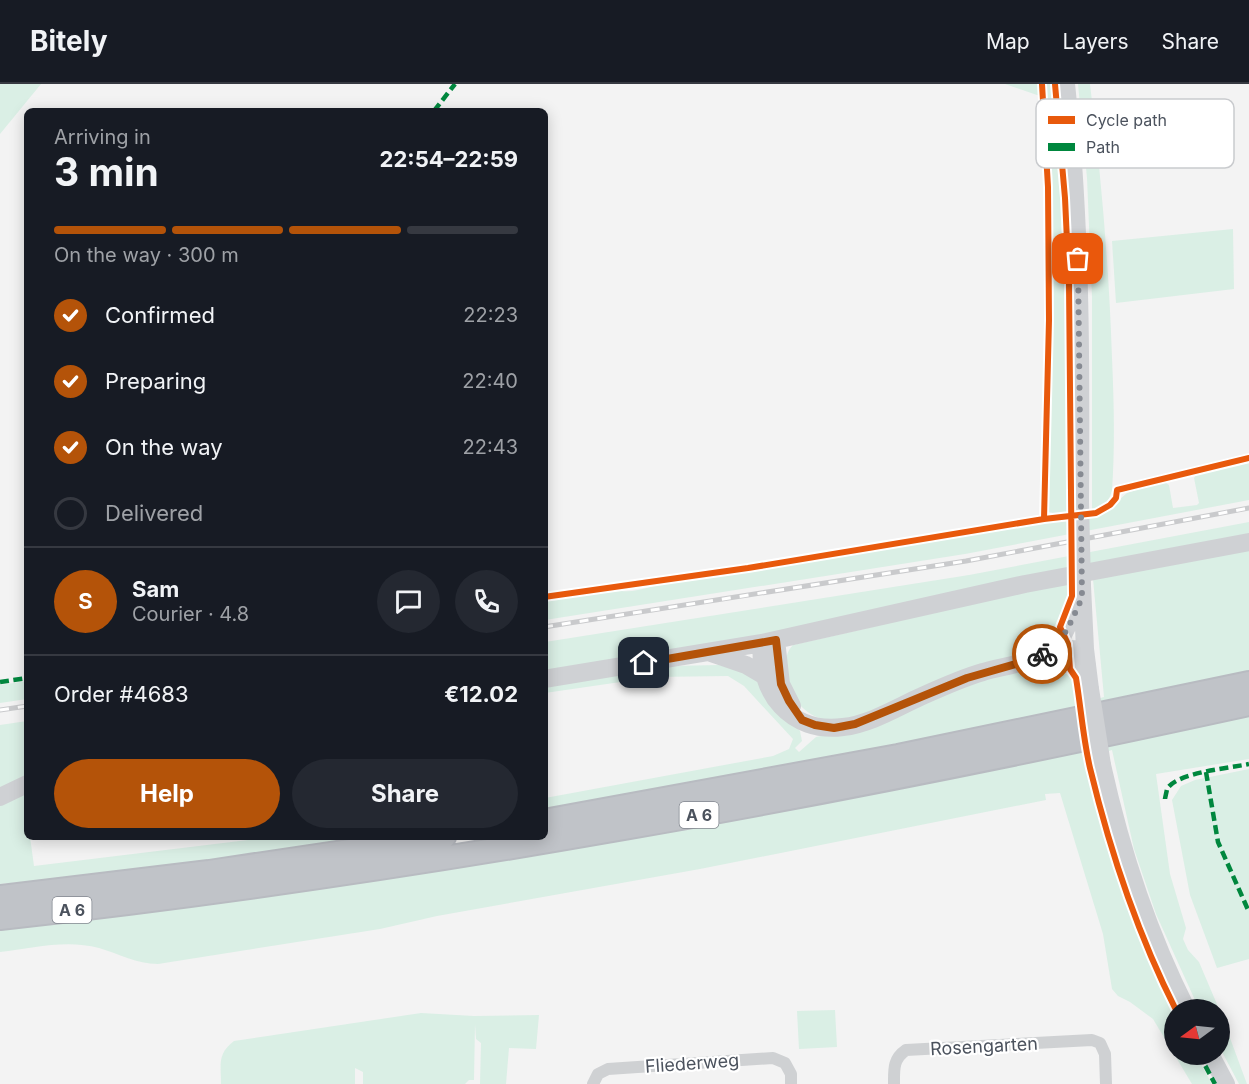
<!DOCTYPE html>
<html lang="en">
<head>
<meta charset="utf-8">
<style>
  :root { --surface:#171b24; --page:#242831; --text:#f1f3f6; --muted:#9ea1a6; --line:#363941; --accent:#b45309 }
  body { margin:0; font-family:Inter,sans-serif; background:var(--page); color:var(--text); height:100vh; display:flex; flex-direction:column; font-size:22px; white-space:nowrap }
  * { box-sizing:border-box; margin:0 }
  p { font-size:20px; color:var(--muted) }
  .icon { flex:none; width:33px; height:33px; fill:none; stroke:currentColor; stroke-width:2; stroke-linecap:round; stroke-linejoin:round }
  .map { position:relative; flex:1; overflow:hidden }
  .details { position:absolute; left:24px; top:24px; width:524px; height:732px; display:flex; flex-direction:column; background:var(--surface); border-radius:9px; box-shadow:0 3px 15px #0003 }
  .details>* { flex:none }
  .needle { width:39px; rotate:255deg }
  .controls { position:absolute; left:1164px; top:915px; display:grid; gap:12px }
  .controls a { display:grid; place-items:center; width:66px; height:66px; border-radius:50%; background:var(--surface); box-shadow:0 3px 15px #0003; font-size:30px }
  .pin { position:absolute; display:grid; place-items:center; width:51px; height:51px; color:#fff; margin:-26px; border-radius:12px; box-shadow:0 3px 9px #0006 }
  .courier { position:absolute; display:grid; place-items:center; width:60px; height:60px; margin:-30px; border:4px solid #b45309; border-radius:50%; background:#fff; color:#222; box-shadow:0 2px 8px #0007 }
  .summary em { font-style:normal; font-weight:700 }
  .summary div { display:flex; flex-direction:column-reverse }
  .summary { display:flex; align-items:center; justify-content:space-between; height:102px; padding:0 30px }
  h1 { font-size:39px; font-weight:700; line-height:45px }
  .bar { display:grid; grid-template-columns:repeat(4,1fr); gap:9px 6px; align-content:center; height:72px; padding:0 30px }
  .bar i { height:8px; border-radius:4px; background:var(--line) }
  .bar .on { background:var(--accent) }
  .bar p { grid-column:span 4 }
  .line { display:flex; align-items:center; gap:15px; padding:0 30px; border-top:2px solid var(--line) }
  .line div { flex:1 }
  .round { display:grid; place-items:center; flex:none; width:63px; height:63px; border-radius:32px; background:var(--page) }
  ol { padding:0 30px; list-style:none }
  li { display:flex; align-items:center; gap:18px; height:66px }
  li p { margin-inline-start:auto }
  li .icon { padding:6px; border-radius:50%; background:var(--accent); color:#fff; stroke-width:4 }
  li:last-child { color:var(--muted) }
  li i { width:33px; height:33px; border:3px solid var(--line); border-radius:50% }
  .action { display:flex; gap:12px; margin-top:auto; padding:12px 30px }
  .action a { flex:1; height:69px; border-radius:36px; background:var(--accent); color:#fff; font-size:24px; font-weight:700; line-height:69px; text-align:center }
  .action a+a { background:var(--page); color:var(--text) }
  header { display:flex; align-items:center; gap:36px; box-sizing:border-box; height:84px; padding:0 30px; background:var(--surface); border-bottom:2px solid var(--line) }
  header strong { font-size:28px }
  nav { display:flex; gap:33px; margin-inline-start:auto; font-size:21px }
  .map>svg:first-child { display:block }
</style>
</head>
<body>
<header>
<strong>Bitely</strong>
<nav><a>Map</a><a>Layers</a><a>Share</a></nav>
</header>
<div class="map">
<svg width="1249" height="1000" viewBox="0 0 1249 1000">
  <rect width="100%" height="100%" fill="#f3f3f3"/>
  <path fill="#daefe5" d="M 0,0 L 41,0 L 0,50 Z
    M 1005,0 L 1039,0 L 1040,12 L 1037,11 Z
    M 1044,0 L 1053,0 C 1062,81 1066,161 1068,242 C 1069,305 1068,367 1069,430 L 1061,431 L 1049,428 L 1047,422 C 1051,281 1056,140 1044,0 Z
    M 1078,0 L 1090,0 C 1101,91 1109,182 1112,274 C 1114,318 1115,363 1112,407 L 1107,420 L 1092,426 L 1092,213 L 1087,94 Z
    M 1233,145 L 1234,205 L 1116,219 L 1112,157 Z
    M 1249,376 L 1249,416 L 965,470 L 545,536 L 545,515 L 614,505 C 631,512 654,501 671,497 L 848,471 L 995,445 L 1096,432 L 1105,428 L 1127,409 L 1163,397 L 1169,401 L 1173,424 L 1197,421 L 1199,419 L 1194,394 L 1197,389 Z
    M 1249,438 L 1249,452 L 738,555 L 545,590 L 545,558 L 969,491 Z
    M 1249,464 L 1249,587 C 1015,638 780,685 545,725 L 545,714 L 773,672 L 789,665 L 793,655 L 744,602 L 728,592 L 655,593 L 545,609 L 544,602 L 670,582 L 719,581 L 753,591 L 800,647 L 802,657 L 795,664 L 799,668 L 816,653 C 864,643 1030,563 1068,591 C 1077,598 1076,610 1078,620 L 1104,613 L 1093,495 Z
    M 1070,499 L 1070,511 L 1050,558 C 1005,576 959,594 914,611 C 891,620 855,637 831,636 C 809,636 791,616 788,595 C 787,582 783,571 793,561 L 864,545 L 953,522 Z
    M 27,597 L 27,615 L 0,619 L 0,601 Z
    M 1249,632 L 1249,675 L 1156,690 L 1170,790 L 1186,844 L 1183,855 L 1188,866 L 1199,878 L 1219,925 L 1199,925 L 1156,830 L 1134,765 L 1112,666 L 1086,674 L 1111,774 L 1144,865 L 1174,929 L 1174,970 L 1196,971 L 1212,1000 L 1192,1000 L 1153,935 L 1130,918 L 1118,912 L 1112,905 L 1103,850 L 1060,709 L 1045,710 L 1046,716 L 700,785 L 437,832 L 380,845 L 158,880 C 136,880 120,870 99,864 C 67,855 32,864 0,868 L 0,845 C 420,797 836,723 1249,632 Z
    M 27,637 L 27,694 L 0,706 L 0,641 Z
    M 1249,685 L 1249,875 L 1217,884 L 1190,811 L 1172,716 L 1181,702 L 1195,696 Z
    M 27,706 L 27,717 L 25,718 L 27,753 L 30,753 L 34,782 L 273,753 L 372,753 L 90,792 L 0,800 L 0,718 Z
    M 835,926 L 837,963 L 799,965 L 797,927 Z
    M 1220,927 L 1247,1000 L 1239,1000 L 1220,964 Z
    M 421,929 L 474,932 L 539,931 L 536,965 L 509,964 L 506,1000 L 480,1000 L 481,959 L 476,955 L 475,940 L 474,996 L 469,996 L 465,1000 L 363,1000 L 363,988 L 355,984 L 355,1000 L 221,1000 C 221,980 217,970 234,957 Z"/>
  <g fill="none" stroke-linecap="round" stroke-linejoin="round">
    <g stroke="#b8bbc1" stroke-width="26">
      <path id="highway" d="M 544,737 L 898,672 L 1249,599
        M 0,813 L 209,788 L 444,753
        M 0,834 C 420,788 836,710 1249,620"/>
    </g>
    <path stroke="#cfd1d3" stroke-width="12" d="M 593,1000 L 598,990 L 608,985 L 773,974 L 785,979 L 791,990 L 791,1000
      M 894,1000 C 894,985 893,975 906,966 L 1092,956 L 1100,959 L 1105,970 L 1106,1000"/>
    <path stroke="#cfd1d4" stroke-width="18" d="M 1066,0 C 1081,139 1081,279 1080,418
      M 1082,502 L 1085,565 L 1090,605
      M 776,556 L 781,600 L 792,622
      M 762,559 C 757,608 791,650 843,643 C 870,640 896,624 920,613 C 940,604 962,594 983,588 C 995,584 1007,583 1019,579 C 1027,577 1036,572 1044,569 C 1057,565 1071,565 1085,565
      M 1047,568 L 1063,551 L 1081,515
      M 711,569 L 746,581 L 763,591
      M 1033,580 L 1087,580
      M 544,595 L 762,559 L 1025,500 L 1249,458
      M 1102,681 C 1121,767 1147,847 1187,926
      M 0,713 L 27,700
      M 1210,970 L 1226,1000"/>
    <use href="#highway" stroke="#c0c3c8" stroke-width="22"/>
    <g stroke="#c9cacc" stroke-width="5">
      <path id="rail" d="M 544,543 L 966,477 L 1249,424
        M 0,626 L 27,622"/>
    </g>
    <use href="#rail" stroke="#fff" stroke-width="3" stroke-dasharray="9" stroke-linecap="butt"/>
    <path stroke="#cfd1d4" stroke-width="18" d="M 1080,418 L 1082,502
      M 1090,605 L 1102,681"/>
    <path stroke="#00873e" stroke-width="4.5" stroke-dasharray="9 4.5" stroke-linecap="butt" d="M 434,27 L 455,0
      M 0,598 L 27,594
      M 1206,688 L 1218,758 L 1249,828
      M 1165,715 C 1165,714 1167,706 1167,705 C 1177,688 1231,684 1249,680
      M 1199,970 L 1215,1000"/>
    <g stroke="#fff" stroke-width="10">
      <path id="cycleway" d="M 1042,0 L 1048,103 L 1049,236 L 1044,435
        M 1055,0 L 1065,114 L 1069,200 L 1072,512 L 1060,543 L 1068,560 L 1070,585 L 1076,594 C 1081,624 1083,654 1090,684 C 1110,767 1137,849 1176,926
        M 544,513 L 748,484 L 1044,435 L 1096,429 L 1110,421 L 1116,414 L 1117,406 L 1249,374"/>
    </g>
    <use href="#cycleway" stroke="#e8590c" stroke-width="6"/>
  </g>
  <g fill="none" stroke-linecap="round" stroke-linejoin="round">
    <path stroke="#868a92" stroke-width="6" stroke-dasharray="0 10.8" d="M 1042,570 C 1063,563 1073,532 1082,514 L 1078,175"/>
    <path stroke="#b45309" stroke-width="8" d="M 644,579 L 776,556 L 781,600 L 789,617 L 802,636 L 815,641 L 834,644 L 855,640 L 967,594 L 1019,579 L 1042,570"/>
  </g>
  <g text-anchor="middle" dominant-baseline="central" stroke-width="4.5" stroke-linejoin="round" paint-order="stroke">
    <g fill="#fff" stroke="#81868e" stroke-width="1.5">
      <rect x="679.5" y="718" width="39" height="26" rx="4.5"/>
      <rect x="52.5" y="813" width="39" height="26" rx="4.5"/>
    </g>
    <g font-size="16" font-weight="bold" fill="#4b525d">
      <text x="699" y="731">A 6</text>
      <text x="72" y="826">A 6</text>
    </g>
    <g font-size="18" fill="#4b525d" stroke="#fff">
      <text transform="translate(984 962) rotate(-3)">Rosengarten</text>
      <text transform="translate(692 979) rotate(-4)">Fliederweg</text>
    </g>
  </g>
  <rect x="1036" y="15" width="198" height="69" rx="9" fill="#fff" stroke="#c9cbce" stroke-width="1.5"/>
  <rect x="1048" y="32" width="27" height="8" fill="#e8590c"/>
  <rect x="1048" y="59" width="27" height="8" fill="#00873e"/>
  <g font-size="16" fill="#4b525d">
    <text x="1086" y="42">Cycle path</text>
    <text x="1086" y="69">Path</text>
  </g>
</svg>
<div class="controls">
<a><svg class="needle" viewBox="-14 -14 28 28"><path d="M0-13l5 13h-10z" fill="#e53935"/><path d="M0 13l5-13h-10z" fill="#9ea1a6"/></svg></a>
</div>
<div class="pin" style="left:1078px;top:175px;background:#ea580c"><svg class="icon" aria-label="bag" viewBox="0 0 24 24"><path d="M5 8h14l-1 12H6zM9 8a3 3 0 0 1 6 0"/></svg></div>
<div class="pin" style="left:644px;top:579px;background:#1f2937"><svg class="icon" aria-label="home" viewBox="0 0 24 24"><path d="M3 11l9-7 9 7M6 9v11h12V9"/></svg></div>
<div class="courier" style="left:1042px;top:570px"><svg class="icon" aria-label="bike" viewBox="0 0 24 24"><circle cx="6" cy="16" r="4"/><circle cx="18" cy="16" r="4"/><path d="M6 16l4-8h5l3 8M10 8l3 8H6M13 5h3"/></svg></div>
<section class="details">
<div class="summary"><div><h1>3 min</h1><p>Arriving in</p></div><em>22:54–22:59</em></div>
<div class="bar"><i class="on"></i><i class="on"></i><i class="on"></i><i></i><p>On the way · 300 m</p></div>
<ol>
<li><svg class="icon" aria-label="check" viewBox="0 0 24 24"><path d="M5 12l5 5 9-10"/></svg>Confirmed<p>22:23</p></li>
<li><svg class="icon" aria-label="check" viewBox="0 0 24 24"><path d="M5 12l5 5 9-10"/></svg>Preparing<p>22:40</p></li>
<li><svg class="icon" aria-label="check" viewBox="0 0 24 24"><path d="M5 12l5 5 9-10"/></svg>On the way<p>22:43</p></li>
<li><i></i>Delivered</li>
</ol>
<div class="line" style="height:108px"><b class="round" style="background:var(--accent);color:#fff">S</b><div><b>Sam</b><p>Courier · 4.8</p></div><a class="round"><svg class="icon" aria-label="chat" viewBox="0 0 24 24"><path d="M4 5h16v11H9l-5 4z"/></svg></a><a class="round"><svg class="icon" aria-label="phone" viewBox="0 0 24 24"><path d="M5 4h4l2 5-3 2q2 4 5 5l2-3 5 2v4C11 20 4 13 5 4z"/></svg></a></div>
<div class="line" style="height:78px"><div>Order #4683</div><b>€12.02</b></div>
<div class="action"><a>Help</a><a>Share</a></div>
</section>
</div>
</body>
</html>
